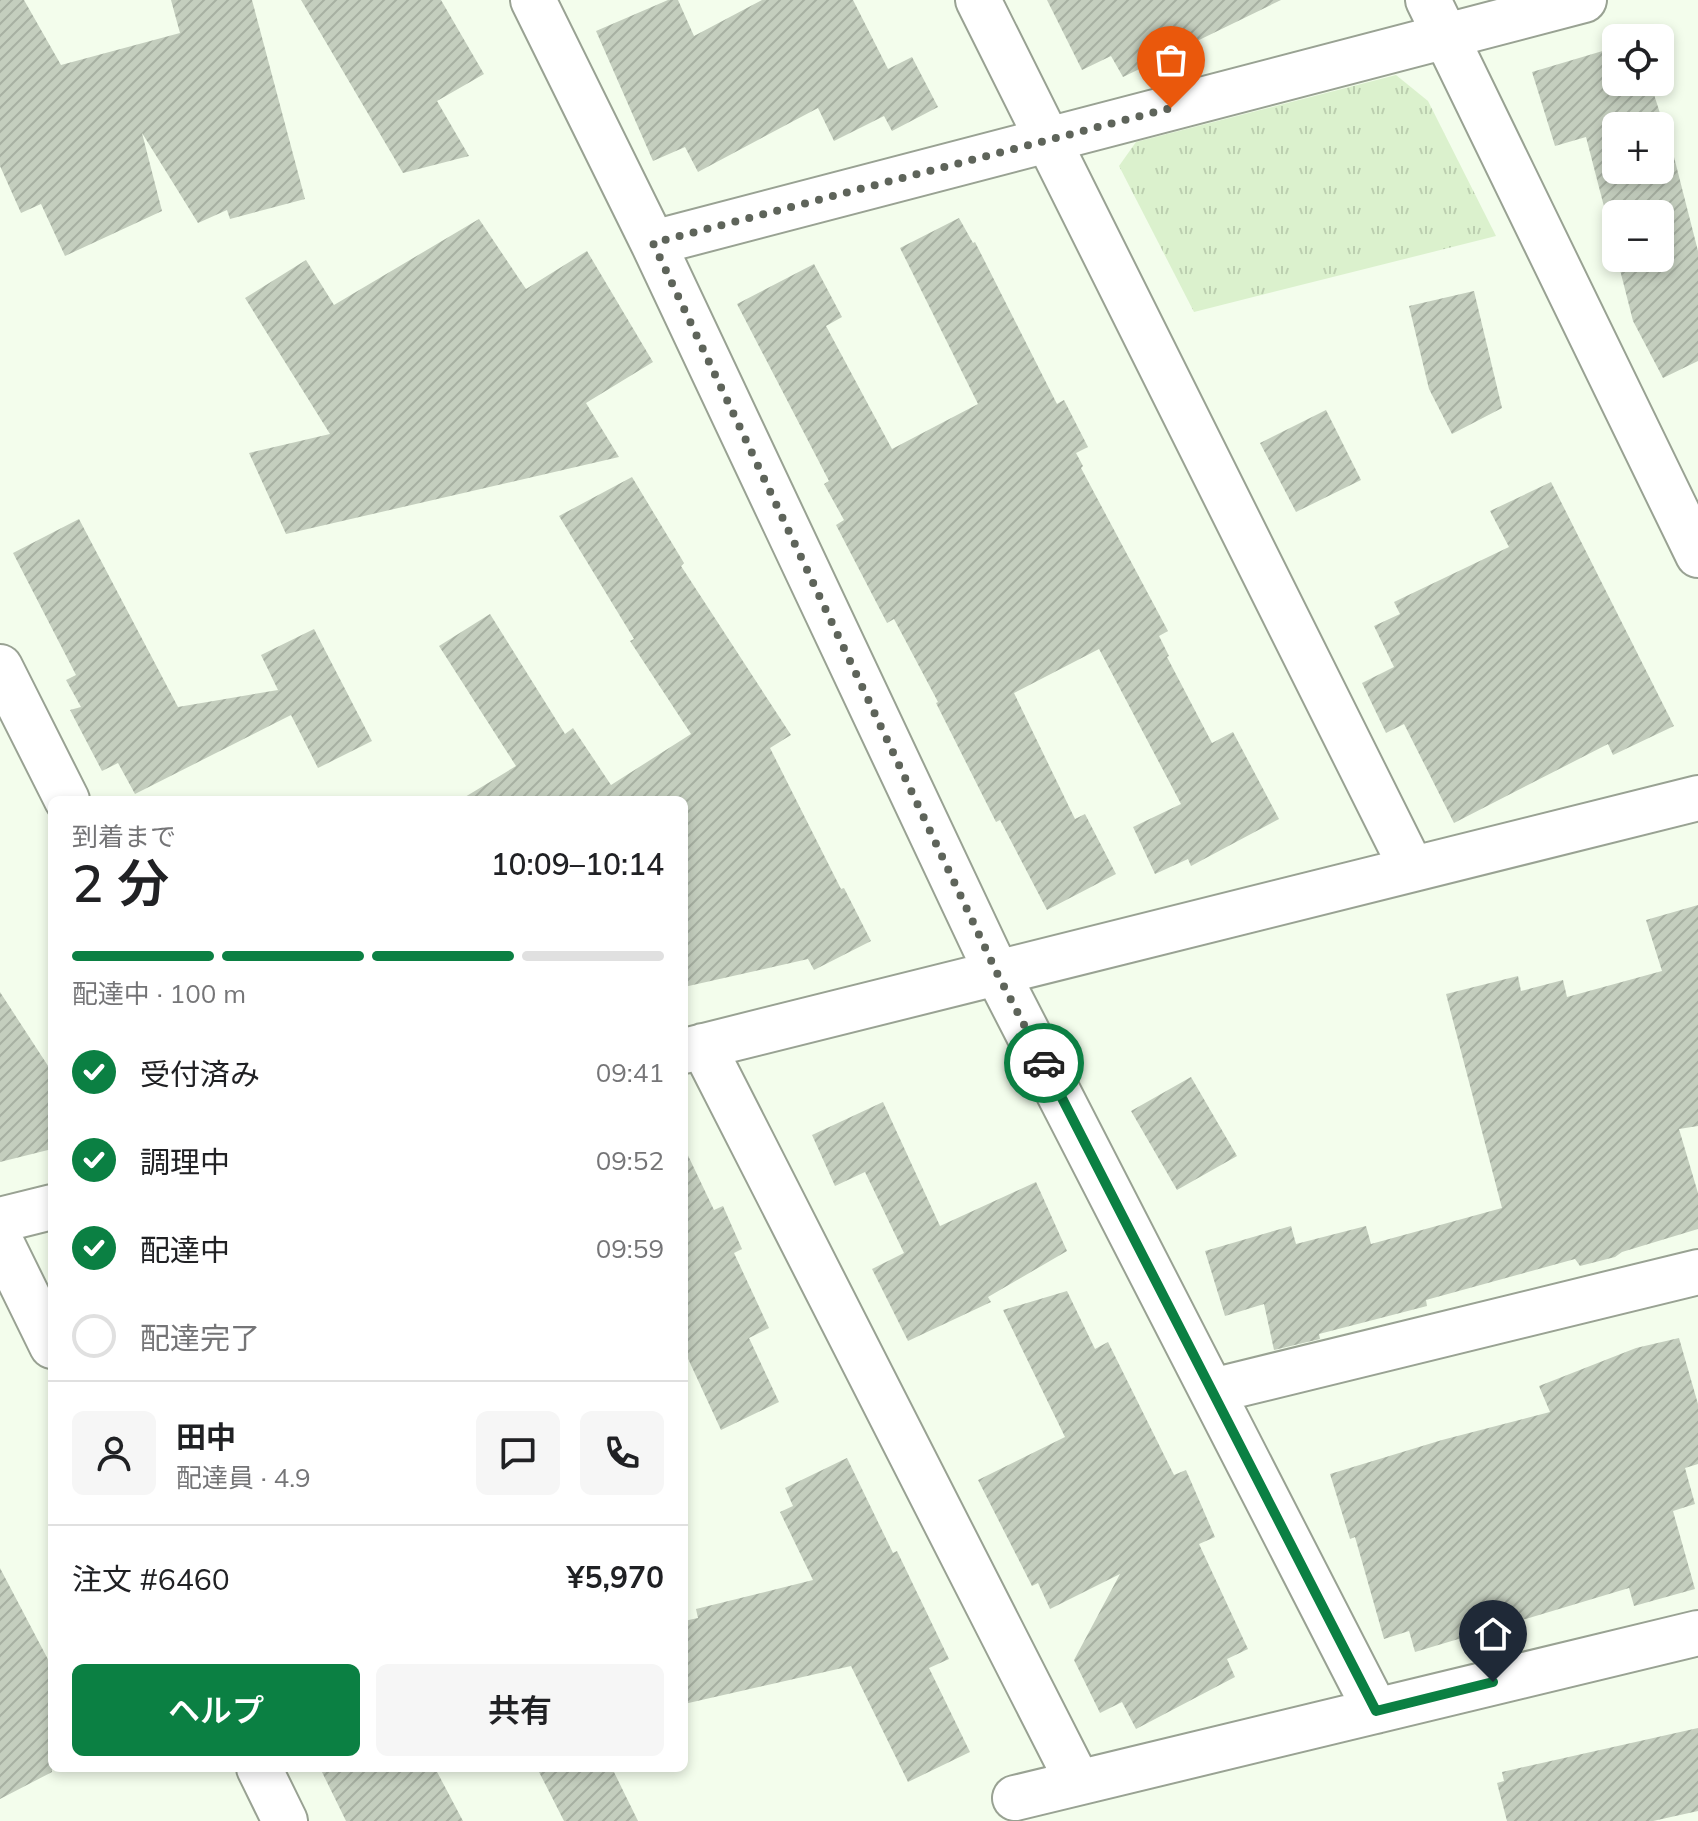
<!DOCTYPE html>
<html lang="ja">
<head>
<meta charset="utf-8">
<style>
  :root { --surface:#fff; --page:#f6f6f6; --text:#202124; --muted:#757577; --line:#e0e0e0; --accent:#0b8043 }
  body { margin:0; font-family:Mulish,"Noto Sans JP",sans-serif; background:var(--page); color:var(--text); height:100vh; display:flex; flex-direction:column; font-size:30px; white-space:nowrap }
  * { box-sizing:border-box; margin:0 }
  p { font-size:26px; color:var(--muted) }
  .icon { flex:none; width:44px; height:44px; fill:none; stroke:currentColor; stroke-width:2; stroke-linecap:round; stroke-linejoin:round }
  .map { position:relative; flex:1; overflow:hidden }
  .side { position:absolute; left:48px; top:796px; width:640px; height:976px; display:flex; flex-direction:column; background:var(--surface); border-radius:12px; box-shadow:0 4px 12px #0003 }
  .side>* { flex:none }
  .buttons { position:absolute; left:1602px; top:24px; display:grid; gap:16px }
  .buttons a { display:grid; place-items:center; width:72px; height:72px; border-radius:12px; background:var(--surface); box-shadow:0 4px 12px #0003; font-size:40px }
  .pin { position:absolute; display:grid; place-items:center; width:68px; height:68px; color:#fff; margin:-82px -34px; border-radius:50% 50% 50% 0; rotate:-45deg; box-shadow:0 0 8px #0007 }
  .pin .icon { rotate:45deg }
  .courier { position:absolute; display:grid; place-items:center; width:80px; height:80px; margin:-40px; border:6px solid #0b8043; border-radius:50%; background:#fff; color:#222; box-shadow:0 2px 10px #0007 }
  .overview em { font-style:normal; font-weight:600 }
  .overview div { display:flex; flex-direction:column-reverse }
  .overview { display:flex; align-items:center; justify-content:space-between; height:136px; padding:0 24px }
  h1 { font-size:52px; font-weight:600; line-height:60px }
  .bar { display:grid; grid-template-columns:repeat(4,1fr); gap:12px 8px; align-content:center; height:96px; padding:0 24px }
  .bar i { height:10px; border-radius:6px; background:var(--line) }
  .bar .current { background:var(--accent) }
  .bar p { grid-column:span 4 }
  .line { display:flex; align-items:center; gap:20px; padding:0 24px; border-top:2px solid var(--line) }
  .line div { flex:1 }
  .round { display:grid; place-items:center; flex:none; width:84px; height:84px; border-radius:12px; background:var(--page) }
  ol { padding:0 24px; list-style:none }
  li { display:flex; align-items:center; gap:24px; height:88px }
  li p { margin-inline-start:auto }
  li .icon { padding:8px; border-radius:50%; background:var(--accent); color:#fff; stroke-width:4 }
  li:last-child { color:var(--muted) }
  li i { width:44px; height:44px; border:4px solid var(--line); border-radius:50% }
  .button { display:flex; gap:16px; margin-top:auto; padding:16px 24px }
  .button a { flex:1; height:92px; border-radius:12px; background:var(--accent); color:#fff; font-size:32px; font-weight:600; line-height:92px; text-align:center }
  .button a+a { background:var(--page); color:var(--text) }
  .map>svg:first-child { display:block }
</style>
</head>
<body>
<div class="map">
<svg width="1698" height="1821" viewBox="0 0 1698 1821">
  <defs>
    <pattern id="park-tufts" width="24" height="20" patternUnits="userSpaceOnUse" patternTransform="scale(2)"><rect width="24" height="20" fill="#dbf1cd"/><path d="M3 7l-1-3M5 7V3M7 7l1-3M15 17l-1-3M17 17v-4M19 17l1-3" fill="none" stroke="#bbceaf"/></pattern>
    <pattern id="building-hatch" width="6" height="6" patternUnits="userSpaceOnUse" patternTransform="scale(2)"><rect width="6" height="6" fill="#c4cebe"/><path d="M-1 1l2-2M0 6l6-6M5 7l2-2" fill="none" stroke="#a7b0a2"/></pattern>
  </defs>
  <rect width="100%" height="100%" fill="#f3fdec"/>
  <path fill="url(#park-tufts)" d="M 1396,75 L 1428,101 L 1496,236 L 1194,312 L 1119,166 L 1136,142 Z"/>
  <path fill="url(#building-hatch)" fill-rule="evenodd" d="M 0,0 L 24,0 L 61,65 L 180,33 L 171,0 L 252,0 L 305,199 L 230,219 L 227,210 L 198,223 L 142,133 L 162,211 L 65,256 L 41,204 L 21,213 L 0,166 Z
    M 301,0 L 441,0 L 484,74 L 437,101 L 469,156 L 403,173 Z
    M 668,0 L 678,0 L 694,36 L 762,0 L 853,0 L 888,69 L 912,57 L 938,107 L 892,131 L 884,116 L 834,141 L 818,108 L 698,172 L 685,147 L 653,161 L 596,31 Z
    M 1047,0 L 1281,0 L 1123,77 L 1111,56 L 1082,70 Z
    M 1616,47 L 1616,82 L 1650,82 L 1674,157 L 1698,251 L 1698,361 L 1663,378 L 1633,321 L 1617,258 L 1660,258 L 1660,214 L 1616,214 L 1616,253 L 1586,137 L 1555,146 L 1532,72 ZM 1616,126 L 1660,126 L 1660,170 L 1616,170 Z
    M 959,218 L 973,243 L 975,242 L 1057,404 L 1064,400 L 1088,447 L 1076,453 L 1083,466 L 1081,468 L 1168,631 L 1159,636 L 1169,656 L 1167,657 L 1212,743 L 1233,732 L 1279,819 L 1191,866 L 1188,859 L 1155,874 L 1133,827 L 1181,804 L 1099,649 L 1014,693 L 1075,819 L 1085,814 L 1116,874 L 1047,910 L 1000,820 L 996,822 L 936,703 L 938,702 L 894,619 L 887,623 L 836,525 L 844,520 L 824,484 L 829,481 L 737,304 L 814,264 L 842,317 L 826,326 L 892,449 L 978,404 L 900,248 Z
    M 479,219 L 526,289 L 587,251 L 653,362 L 586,403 L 619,457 L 286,534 L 249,453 L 330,434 L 245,298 L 306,260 L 334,305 Z
    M 1474,291 L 1502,408 L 1452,434 L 1429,389 L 1409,306 Z
    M 1326,410 L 1361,480 L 1296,512 L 1260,443 Z
    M 632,477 L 684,563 L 681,566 L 791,735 L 770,748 L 841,889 L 844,888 L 871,941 L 814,970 L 808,959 L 684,987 L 684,800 L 460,800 L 516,766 L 439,646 L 490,614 L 565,734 L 573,728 L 611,785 L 691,734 L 630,641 L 634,639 L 559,516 Z
    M 1551,482 L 1674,726 L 1613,755 L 1608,744 L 1454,823 L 1404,724 L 1386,733 L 1362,683 L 1394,667 L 1374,626 L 1400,614 L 1394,602 L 1509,547 L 1490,511 Z
    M 79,519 L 178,707 L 278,690 L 261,655 L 314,629 L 372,741 L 318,768 L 291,715 L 135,794 L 118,763 L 102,771 L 70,710 L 81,707 L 66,680 L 76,675 L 13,553 Z
    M 1698,905 L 1698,1126 L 1679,1129 L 1698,1193 L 1698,1229 L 1622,1252 L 1615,1257 L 1580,1266 L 1575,1259 L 1426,1300 L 1427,1306 L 1319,1334 L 1320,1339 L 1274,1350 L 1264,1304 L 1225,1316 L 1205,1251 L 1291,1226 L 1296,1244 L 1366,1226 L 1371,1244 L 1502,1208 L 1446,994 L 1518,976 L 1521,991 L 1563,980 L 1567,997 L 1662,971 L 1646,920 Z
    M 0,992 L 52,1072 L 52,1149 L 0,1162 Z
    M 1191,1077 L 1237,1156 L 1177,1190 L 1131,1111 Z
    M 883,1102 L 940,1226 L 1036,1182 L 1067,1251 L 988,1297 L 991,1302 L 908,1341 L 872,1269 L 904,1253 L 865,1172 L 835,1186 L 812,1135 Z
    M 684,1147 L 714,1210 L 723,1206 L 742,1249 L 734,1253 L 769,1328 L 749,1338 L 779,1402 L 721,1430 L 684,1350 Z
    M 1067,1291 L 1095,1349 L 1108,1342 L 1174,1475 L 1186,1470 L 1215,1537 L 1199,1544 L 1248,1649 L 1227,1659 L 1235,1677 L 1136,1729 L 1122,1702 L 1100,1713 L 1074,1660 L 1120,1574 L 1050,1609 L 1038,1583 L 1032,1586 L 978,1480 L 1065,1437 L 1003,1310 Z
    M 1679,1338 L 1698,1404 L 1698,1464 L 1685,1468 L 1695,1504 L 1673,1511 L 1695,1589 L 1634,1606 L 1629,1588 L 1415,1652 L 1409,1631 L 1384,1639 L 1355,1537 L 1350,1539 L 1330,1474 L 1442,1440 L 1550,1412 L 1539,1386 L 1636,1348 Z
    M 847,1458 L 893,1553 L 897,1551 L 949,1659 L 929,1668 L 970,1752 L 908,1782 L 851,1666 L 684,1704 L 684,1621 L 698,1618 L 696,1609 L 813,1580 L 780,1512 L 793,1506 L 785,1488 Z
    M 0,1568 L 52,1667 L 52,1772 L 0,1799 Z
    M 1698,1728 L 1698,1811 L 1653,1821 L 1507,1821 L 1497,1783 L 1504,1781 L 1502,1772 Z
    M 320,1768 L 435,1768 L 463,1821 L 346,1821 Z
    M 537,1768 L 612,1768 L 638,1821 L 564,1821 Z"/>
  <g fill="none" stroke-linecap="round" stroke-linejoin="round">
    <g stroke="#99a293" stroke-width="48">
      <path id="minor" d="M 533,0 L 653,243 L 997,973 L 1376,1711
        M 978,0 L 1412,869
        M 1428,0 L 1698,555
        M 653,243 L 1584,0
        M 0,667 L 67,800
        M 703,1046 L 1078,1782
        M 684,1051 L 1698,798
        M 0,1220 L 52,1207
        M 0,1240 L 52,1346
        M 1212,1391 L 1698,1272
        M 259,1768 L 285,1821
        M 1015,1798 L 1698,1633"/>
    </g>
    <use href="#minor" stroke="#fff" stroke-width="44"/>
  </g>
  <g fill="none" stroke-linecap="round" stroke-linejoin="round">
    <path stroke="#5e645a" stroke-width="8" stroke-dasharray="0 14.4" d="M 1044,1063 L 997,973 L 653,243 L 1171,108"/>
    <path stroke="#0b8043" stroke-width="10" d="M 1044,1063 L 1376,1711 L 1493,1682"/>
  </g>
</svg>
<div class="buttons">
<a><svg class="icon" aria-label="locate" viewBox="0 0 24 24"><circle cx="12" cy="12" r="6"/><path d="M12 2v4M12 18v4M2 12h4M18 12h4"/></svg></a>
<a>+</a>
<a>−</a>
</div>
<div class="pin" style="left:1171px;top:108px;background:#ea580c"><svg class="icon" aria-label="bag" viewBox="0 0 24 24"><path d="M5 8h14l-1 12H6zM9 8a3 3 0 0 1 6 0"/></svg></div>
<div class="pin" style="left:1493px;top:1682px;background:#1f2937"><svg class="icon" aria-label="home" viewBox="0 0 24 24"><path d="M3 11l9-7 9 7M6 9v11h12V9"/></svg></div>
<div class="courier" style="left:1044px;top:1063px"><svg class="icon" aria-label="car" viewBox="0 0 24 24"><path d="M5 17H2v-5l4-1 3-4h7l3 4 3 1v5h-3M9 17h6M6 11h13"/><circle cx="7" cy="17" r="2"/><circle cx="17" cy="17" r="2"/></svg></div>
<section class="side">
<div class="overview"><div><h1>2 分</h1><p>到着まで</p></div><em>10:09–10:14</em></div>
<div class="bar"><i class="current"></i><i class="current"></i><i class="current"></i><i></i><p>配達中 · 100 m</p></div>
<ol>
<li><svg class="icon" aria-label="check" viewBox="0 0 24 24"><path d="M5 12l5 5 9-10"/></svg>受付済み<p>09:41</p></li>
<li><svg class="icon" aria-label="check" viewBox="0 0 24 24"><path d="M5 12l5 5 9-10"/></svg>調理中<p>09:52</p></li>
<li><svg class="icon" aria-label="check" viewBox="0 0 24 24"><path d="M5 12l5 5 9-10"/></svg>配達中<p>09:59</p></li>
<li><i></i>配達完了</li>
</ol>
<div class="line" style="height:144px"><a class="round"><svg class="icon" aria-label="person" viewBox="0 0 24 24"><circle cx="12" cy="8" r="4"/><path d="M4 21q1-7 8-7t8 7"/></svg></a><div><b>田中</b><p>配達員 · 4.9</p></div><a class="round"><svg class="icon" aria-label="chat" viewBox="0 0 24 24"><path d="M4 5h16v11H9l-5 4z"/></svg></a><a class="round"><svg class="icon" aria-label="phone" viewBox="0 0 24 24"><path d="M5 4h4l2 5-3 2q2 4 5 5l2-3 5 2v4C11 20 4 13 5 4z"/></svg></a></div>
<div class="line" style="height:104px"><div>注文 #6460</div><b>¥5,970</b></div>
<div class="button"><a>ヘルプ</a><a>共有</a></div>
</section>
</div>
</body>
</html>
